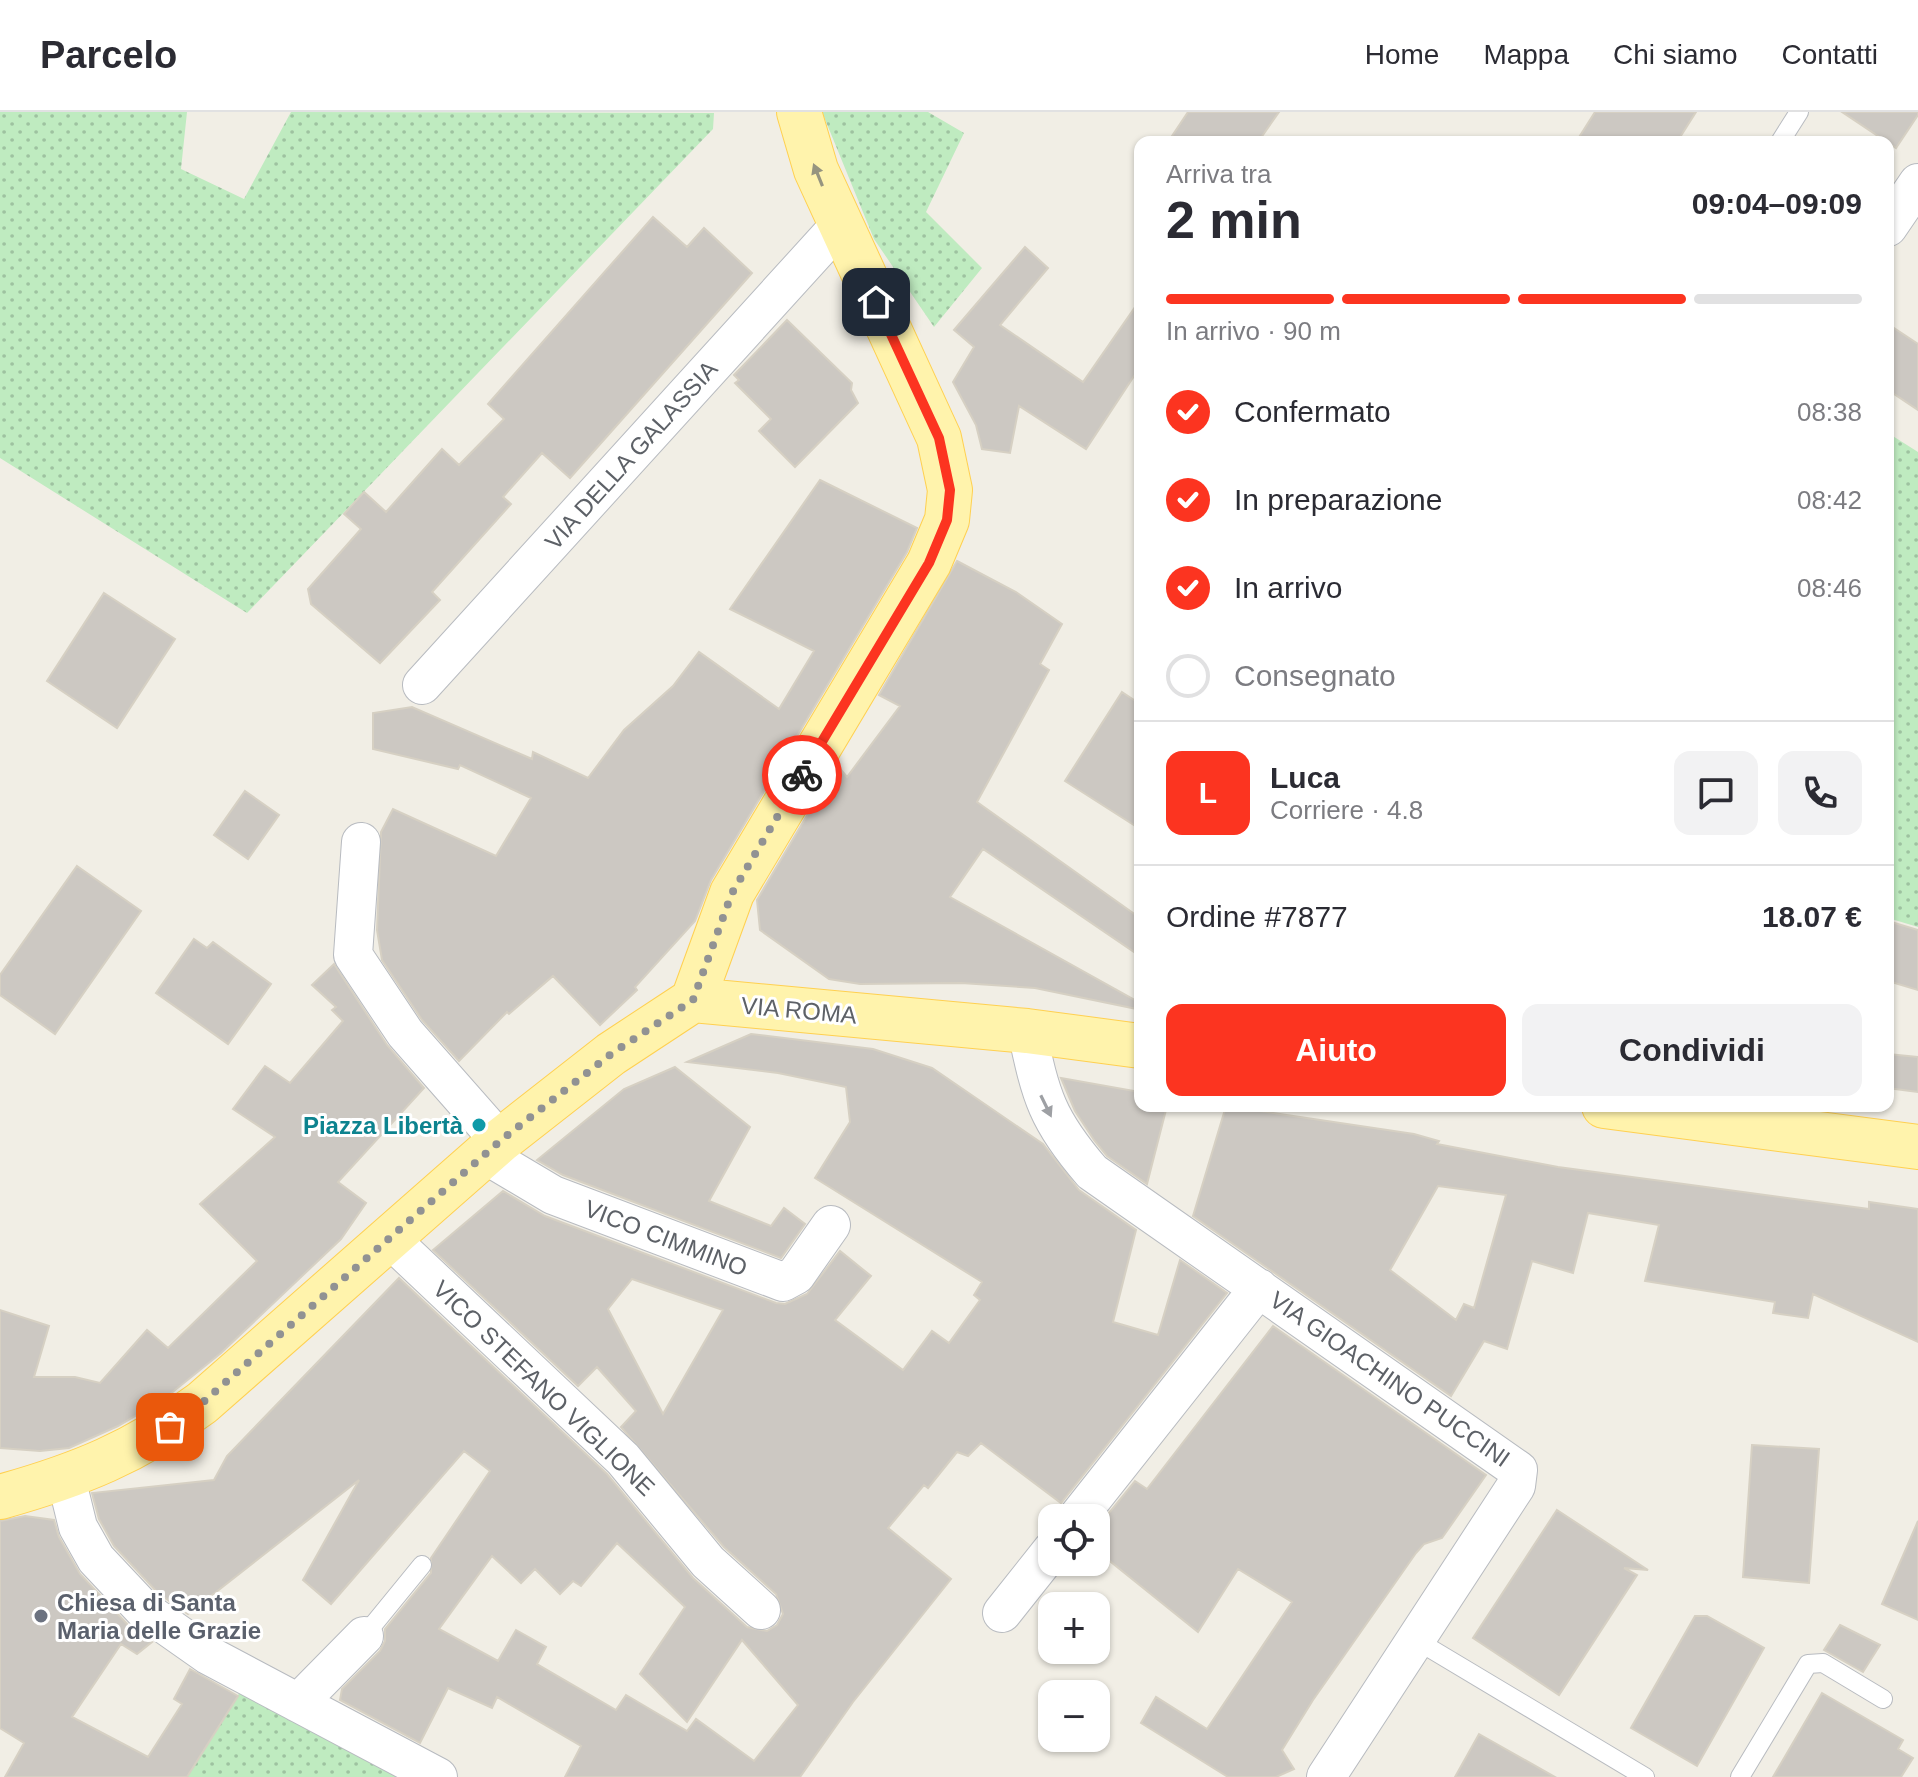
<!DOCTYPE html>
<html lang="it">
<head>
<meta charset="utf-8">
<style>
  :root { --surface:#fff; --page:#f2f2f3; --text:#2b2b33; --muted:#7c7c81; --line:#e1e1e2; --accent:#fc3420 }
  body { margin:0; font-family:Arial,sans-serif; background:var(--page); color:var(--text); height:100vh; display:flex; flex-direction:column; font-size:30px; white-space:nowrap }
  * { box-sizing:border-box; margin:0 }
  p { font-size:26px; color:var(--muted) }
  .icon { flex:none; width:44px; height:44px; fill:none; stroke:currentColor; stroke-width:2; stroke-linecap:round; stroke-linejoin:round }
  .map { position:relative; flex:1; overflow:hidden }
  .panel { position:absolute; left:1134px; top:24px; width:760px; height:976px; display:flex; flex-direction:column; background:var(--surface); border-radius:16px; box-shadow:0 2px 6px #0004 }
  .panel>* { flex:none }
  .tools { position:absolute; left:1038px; top:1392px; display:grid; gap:16px }
  .tools a { display:grid; place-items:center; width:72px; height:72px; border-radius:16px; background:var(--surface); box-shadow:0 2px 6px #0004; font-size:40px }
  .pin { position:absolute; display:grid; place-items:center; width:68px; height:68px; color:#fff; margin:-34px; border-radius:16px; box-shadow:0 4px 12px #0006 }
  .courier { position:absolute; display:grid; place-items:center; width:80px; height:80px; margin:-40px; border:6px solid #fc3420; border-radius:50%; background:#fff; color:#222; box-shadow:0 2px 10px #0007 }
  .summary em { font-style:normal; font-weight:700 }
  .summary div { display:flex; flex-direction:column-reverse }
  .summary { display:flex; align-items:center; justify-content:space-between; height:136px; padding:0 32px }
  h1 { font-size:52px; font-weight:700; line-height:60px }
  .bar { display:grid; grid-template-columns:repeat(4,1fr); gap:12px 8px; align-content:center; height:96px; padding:0 32px }
  .bar i { height:10px; border-radius:6px; background:var(--line) }
  .bar .selected { background:var(--accent) }
  .bar p { grid-column:span 4 }
  .line { display:flex; align-items:center; gap:20px; padding:0 32px; border-top:2px solid var(--line) }
  .line div { flex:1 }
  .round { display:grid; place-items:center; flex:none; width:84px; height:84px; border-radius:16px; background:var(--page) }
  ol { padding:0 32px; list-style:none }
  li { display:flex; align-items:center; gap:24px; height:88px }
  li p { margin-inline-start:auto }
  li .icon { padding:8px; border-radius:50%; background:var(--accent); color:#fff; stroke-width:4 }
  li:last-child { color:var(--muted) }
  li i { width:44px; height:44px; border:4px solid var(--line); border-radius:50% }
  .cta { display:flex; gap:16px; margin-top:auto; padding:16px 32px }
  .cta a { flex:1; height:92px; border-radius:16px; background:var(--accent); color:#fff; font-size:32px; font-weight:700; line-height:92px; text-align:center }
  .cta a+a { background:var(--page); color:var(--text) }
  header { display:flex; align-items:center; gap:48px; box-sizing:border-box; height:112px; padding:0 40px; background:var(--surface); border-bottom:2px solid var(--line) }
  header strong { font-size:38px }
  nav { display:flex; gap:44px; margin-inline-start:auto; font-size:28px }
  .map>svg:first-child { display:block }
</style>
</head>
<body>
<header>
<strong>Parcelo</strong>
<nav><a>Home</a><a>Mappa</a><a>Chi siamo</a><a>Contatti</a></nav>
</header>
<div class="map">
<svg width="1918" height="1665" viewBox="0 0 1918 1665">
  <defs>
    <pattern id="grass-dots" width="8" height="8" patternUnits="userSpaceOnUse" patternTransform="scale(2)"><rect width="8" height="8" fill="#bfebc0"/><path d="M2 2h.1M6 6h.1" fill="none" stroke="#9ec2a0" stroke-width="1.8" stroke-linecap="round"/></pattern>
  </defs>
  <rect width="100%" height="100%" fill="#f1eee5"/>
  <path fill="url(#grass-dots)" d="M 0,0 L 187,0 L 181,57 L 244,87 L 291,0 L 714,1 L 713,17 L 247,501 L 0,346 Z
    M 822,0 L 928,0 L 964,21 L 926,100 L 982,156 L 934,215 L 874,127 Z
    M 1888,321 L 1918,340 L 1918,815 L 1888,806 Z
    M 240,1580 L 405,1665 L 187,1665 Z"/>
  <path fill="#ccc8c2" stroke="#d6d0c3" stroke-width="2" fill-rule="evenodd" d="M 1188,0 L 1279,0 L 1258,30 L 1168,30 Z
    M 1595,0 L 1696,0 L 1677,30 L 1576,30 Z
    M 1842,0 L 1918,0 L 1918,3 L 1896,36 Z
    M 653,105 L 687,135 L 704,116 L 752,161 L 570,366 L 542,341 L 503,385 L 511,392 L 432,480 L 440,488 L 380,551 L 311,492 L 308,477 L 361,417 L 344,402 L 364,380 L 386,400 L 442,337 L 459,353 L 504,307 L 488,292 Z
    M 1025,135 L 1048,156 L 1000,213 L 1083,270 L 1140,188 L 1140,255 L 1086,337 L 1019,294 L 1010,341 L 982,337 L 976,313 L 953,270 L 974,235 L 954,218 Z
    M 787,208 L 852,271 L 851,278 L 858,291 L 795,355 L 759,319 L 771,307 L 735,271 L 739,268 L 734,263 Z
    M 1888,212 L 1918,232 L 1918,298 L 1888,278 Z
    M 820,368 L 917,416 L 907,440 L 711,768 L 695,809 L 635,875 L 637,878 L 600,913 L 553,864 L 509,902 L 507,900 L 459,949 L 422,908 L 382,848 L 377,818 L 381,720 L 393,697 L 496,744 L 531,686 L 460,653 L 458,657 L 373,637 L 373,601 L 412,595 L 532,647 L 533,640 L 588,666 L 624,618 L 673,574 L 699,540 L 779,597 L 814,539 L 730,497 Z
    M 957,449 L 1016,480 L 1062,512 L 1040,552 L 1049,558 L 977,690 L 1140,806 L 1140,844 L 983,737 L 950,785 L 1140,891 L 1137,897 L 1035,876 L 961,871 L 860,872 L 829,867 L 760,818 L 757,788 L 837,653 L 847,665 L 900,594 L 879,583 Z
    M 104,481 L 175,527 L 117,616 L 47,569 Z
    M 1122,580 L 1140,592 L 1140,717 L 1065,669 Z
    M 245,679 L 279,703 L 248,747 L 214,723 Z
    M 77,754 L 141,799 L 55,922 L 0,883 L 0,863 Z
    M 1888,809 L 1918,818 L 1918,878 L 1888,869 Z
    M 194,827 L 207,836 L 213,830 L 271,872 L 228,932 L 156,881 Z
    M 334,852 L 387,933 L 424,976 L 338,1070 L 366,1091 L 341,1127 L 221,1241 L 164,1287 L 118,1314 L 69,1336 L 40,1339 L 0,1336 L 0,1198 L 49,1214 L 34,1265 L 75,1265 L 100,1271 L 147,1218 L 168,1236 L 257,1149 L 200,1092 L 275,1025 L 233,997 L 265,954 L 290,971 L 343,909 L 332,898 L 336,895 L 312,873 Z
    M 751,922 L 873,937 L 932,956 L 1043,1032 L 1079,1078 L 1136,1118 L 1113,1210 L 1158,1223 L 1180,1148 L 1227,1181 L 1061,1391 L 981,1331 L 968,1344 L 957,1340 L 928,1376 L 924,1373 L 888,1416 L 951,1467 L 853,1590 L 800,1665 L 565,1665 L 581,1634 L 497,1585 L 492,1596 L 448,1576 L 420,1631 L 340,1588 L 342,1577 L 380,1539 L 385,1529 L 385,1517 L 431,1461 L 431,1446 L 490,1359 L 464,1339 L 331,1492 L 303,1468 L 359,1368 L 188,1502 L 158,1481 L 114,1434 L 99,1407 L 92,1381 L 214,1368 L 227,1344 L 399,1166 L 607,1362 L 693,1466 L 747,1515 L 767,1519 L 777,1513 L 783,1502 L 776,1482 L 724,1435 L 621,1315 L 636,1299 L 597,1255 L 578,1274 L 433,1138 L 503,1079 L 545,1104 L 776,1191 L 785,1192 L 807,1182 L 840,1139 L 871,1164 L 835,1208 L 903,1258 L 932,1219 L 949,1231 L 980,1188 L 974,1183 L 982,1170 L 815,1066 L 850,1010 L 846,975 L 778,961 L 687,950 ZM 632,1167 L 723,1198 L 663,1302 L 608,1197 ZM 617,1431 L 685,1495 L 640,1562 L 687,1610 L 742,1528 L 798,1593 L 754,1649 L 696,1607 L 687,1619 L 626,1583 L 616,1598 L 537,1552 L 546,1535 L 516,1518 L 498,1549 L 439,1517 L 492,1444 L 521,1471 L 535,1457 L 560,1482 L 573,1469 L 581,1474 Z
    M 1888,942 L 1918,945 L 1918,980 L 1888,976 Z
    M 675,955 L 750,1015 L 709,1089 L 771,1114 L 784,1096 L 805,1112 L 781,1146 L 563,1063 L 537,1048 L 624,977 Z
    M 1061,966 L 1140,980 L 1140,994 L 1167,994 L 1147,1072 L 1107,1044 L 1094,1028 L 1075,999 Z
    M 1226,994 L 1414,1022 L 1439,1029 L 1437,1032 L 1558,1055 L 1869,1097 L 1869,1090 L 1918,1097 L 1918,1230 L 1813,1182 L 1808,1206 L 1773,1201 L 1775,1190 L 1645,1169 L 1659,1113 L 1588,1101 L 1573,1161 L 1532,1149 L 1507,1237 L 1484,1229 L 1451,1284 L 1193,1104 ZM 1438,1074 L 1506,1083 L 1474,1196 L 1464,1192 L 1456,1208 L 1390,1158 Z
    M 1273,1214 L 1486,1363 L 1442,1426 L 1424,1432 L 1416,1441 L 1313,1588 L 1282,1638 L 1294,1657 L 1276,1665 L 1228,1665 L 1141,1611 L 1156,1585 L 1207,1617 L 1292,1490 L 1238,1457 L 1198,1520 L 1096,1438 L 1096,1417 L 1135,1369 L 1147,1377 Z
    M 1752,1333 L 1819,1337 L 1809,1471 L 1743,1465 Z
    M 1557,1398 L 1648,1458 L 1624,1456 L 1637,1463 L 1559,1583 L 1473,1526 Z
    M 25,1404 L 54,1408 L 59,1425 L 80,1462 L 128,1513 L 152,1530 L 137,1542 L 121,1532 L 72,1605 L 148,1645 L 182,1592 L 174,1587 L 190,1557 L 238,1584 L 187,1665 L 5,1665 L 24,1631 L 0,1616 L 0,1409 Z
    M 1918,1409 L 1918,1508 L 1882,1492 Z
    M 1695,1504 L 1707,1504 L 1764,1536 L 1697,1654 L 1631,1616 Z
    M 1840,1513 L 1880,1533 L 1863,1560 L 1824,1538 Z
    M 1822,1581 L 1903,1628 L 1898,1637 L 1913,1646 L 1901,1665 L 1773,1665 Z
    M 1479,1622 L 1555,1665 L 1455,1665 Z"/>
  <g fill="none" stroke-linecap="round" stroke-linejoin="round">
    <g stroke="#b8bbc0" stroke-width="20">
      <path id="service" d="M 1780,30 L 1799,0
        M 364,1524 L 422,1453
        M 1416,1528 L 1645,1665
        M 1740,1665 L 1808,1552 L 1823,1551 L 1883,1587"/>
    </g>
    <g stroke="#b8bbc0" stroke-width="40">
      <path id="minor" d="M 1888,115 L 1918,71
        M 422,573 L 840,113
        M 361,730 L 353,843 L 405,921 L 500,1029
        M 1027,919 C 1041,985 1047,1008 1092,1060 L 1518,1358 L 1516,1374 L 1326,1665
        M 484,1042 L 553,1083 L 783,1170 L 796,1163 L 831,1113
        M 389,1126 L 623,1347 L 708,1450 L 761,1498
        M 66,1366 L 78,1415 L 96,1447 L 144,1498 L 208,1543 L 438,1665
        M 1077,1406 L 1259,1176
        M 1002,1501 L 1052,1438
        M 298,1591 L 364,1524"/>
    </g>
    <g stroke="#ffd050" stroke-width="46">
      <path id="primary" d="M 693,888 L 732,781 L 929,451 L 947,408 L 950,378 L 939,326 L 816,58 L 799,0
        M 1604,994 L 1918,1035
        M 0,1385 C 79,1363 136,1340 202,1291 L 500,1029 L 611,942 L 693,888 L 1027,919 L 1140,934"/>
    </g>
    <use href="#service" stroke="#fff" stroke-width="18"/>
    <use href="#minor" stroke="#fff" stroke-width="38"/>
    <use href="#primary" stroke="#fff3ac" stroke-width="44"/>
  </g>
  <defs><path id="oneway-solid" d="M-6-.8H1V-3.2L6.5 0L1 3.2V.8H-6Z" transform="scale(2)"/></defs>
  <use fill="#96947f" href="#oneway-solid" transform="translate(818 63) rotate(-112)"/>
  <use fill="#9ea0a4" href="#oneway-solid" transform="translate(1046 994) rotate(64)"/>
  <g fill="none" stroke-linecap="round" stroke-linejoin="round">
    <path stroke="#919293" stroke-width="8" stroke-dasharray="0 14.4" d="M 170,1315 L 202,1291 L 500,1029 L 611,942 L 693,888 L 732,781 L 802,663"/>
    <path stroke="#fc3420" stroke-width="10" d="M 802,663 L 929,451 L 947,408 L 950,378 L 939,326 L 876,190"/>
  </g>
  <circle fill="#0f9aa8" stroke="#fff" stroke-width="3" cx="479" cy="1013" r="8"/>
  <circle fill="#6b7280" stroke="#fff" stroke-width="3" cx="41" cy="1504" r="8"/>
  <g text-anchor="middle" dominant-baseline="central" stroke-width="6" stroke-linejoin="round" paint-order="stroke">
    <g font-size="24" fill="#5d6167" stroke="#fff">
      <text transform="translate(631 343) rotate(-48)">VIA DELLA GALASSIA</text>
      <text transform="translate(799 898) rotate(5)">VIA ROMA</text>
      <text transform="translate(666 1126) rotate(21)">VICO CIMMINO</text>
      <text transform="translate(1390 1267) rotate(35)">VIA GIOACHINO PUCCINI</text>
      <text transform="translate(544 1276) rotate(44)">VICO STEFANO VIGLIONE</text>
    </g>
    <g font-size="24" font-weight="bold" fill="#0d838f" stroke="#fff" text-anchor="end">
      <text x="463" y="1013">Piazza Libertà</text>
    </g>
    <g font-size="24" font-weight="bold" fill="#5b616d" stroke="#fff" text-anchor="start">
      <text x="57" y="1490">Chiesa di Santa<tspan x="57" dy="28">Maria delle Grazie</tspan></text>
    </g>
  </g>
</svg>
<div class="tools">
<a><svg class="icon" aria-label="locate" viewBox="0 0 24 24"><circle cx="12" cy="12" r="6"/><path d="M12 2v4M12 18v4M2 12h4M18 12h4"/></svg></a>
<a>+</a>
<a>−</a>
</div>
<div class="pin" style="left:170px;top:1315px;background:#ea580c"><svg class="icon" aria-label="bag" viewBox="0 0 24 24"><path d="M5 8h14l-1 12H6zM9 8a3 3 0 0 1 6 0"/></svg></div>
<div class="pin" style="left:876px;top:190px;background:#1f2937"><svg class="icon" aria-label="home" viewBox="0 0 24 24"><path d="M3 11l9-7 9 7M6 9v11h12V9"/></svg></div>
<div class="courier" style="left:802px;top:663px"><svg class="icon" aria-label="bike" viewBox="0 0 24 24"><circle cx="6" cy="16" r="4"/><circle cx="18" cy="16" r="4"/><path d="M6 16l4-8h5l3 8M10 8l3 8H6M13 5h3"/></svg></div>
<section class="panel">
<div class="summary"><div><h1>2 min</h1><p>Arriva tra</p></div><em>09:04–09:09</em></div>
<div class="bar"><i class="selected"></i><i class="selected"></i><i class="selected"></i><i></i><p>In arrivo · 90 m</p></div>
<ol>
<li><svg class="icon" aria-label="check" viewBox="0 0 24 24"><path d="M5 12l5 5 9-10"/></svg>Confermato<p>08:38</p></li>
<li><svg class="icon" aria-label="check" viewBox="0 0 24 24"><path d="M5 12l5 5 9-10"/></svg>In preparazione<p>08:42</p></li>
<li><svg class="icon" aria-label="check" viewBox="0 0 24 24"><path d="M5 12l5 5 9-10"/></svg>In arrivo<p>08:46</p></li>
<li><i></i>Consegnato</li>
</ol>
<div class="line" style="height:144px"><b class="round" style="background:var(--accent);color:#fff">L</b><div><b>Luca</b><p>Corriere · 4.8</p></div><a class="round"><svg class="icon" aria-label="chat" viewBox="0 0 24 24"><path d="M4 5h16v11H9l-5 4z"/></svg></a><a class="round"><svg class="icon" aria-label="phone" viewBox="0 0 24 24"><path d="M5 4h4l2 5-3 2q2 4 5 5l2-3 5 2v4C11 20 4 13 5 4z"/></svg></a></div>
<div class="line" style="height:104px"><div>Ordine #7877</div><b>18.07 €</b></div>
<div class="cta"><a>Aiuto</a><a>Condividi</a></div>
</section>
</div>
</body>
</html>
